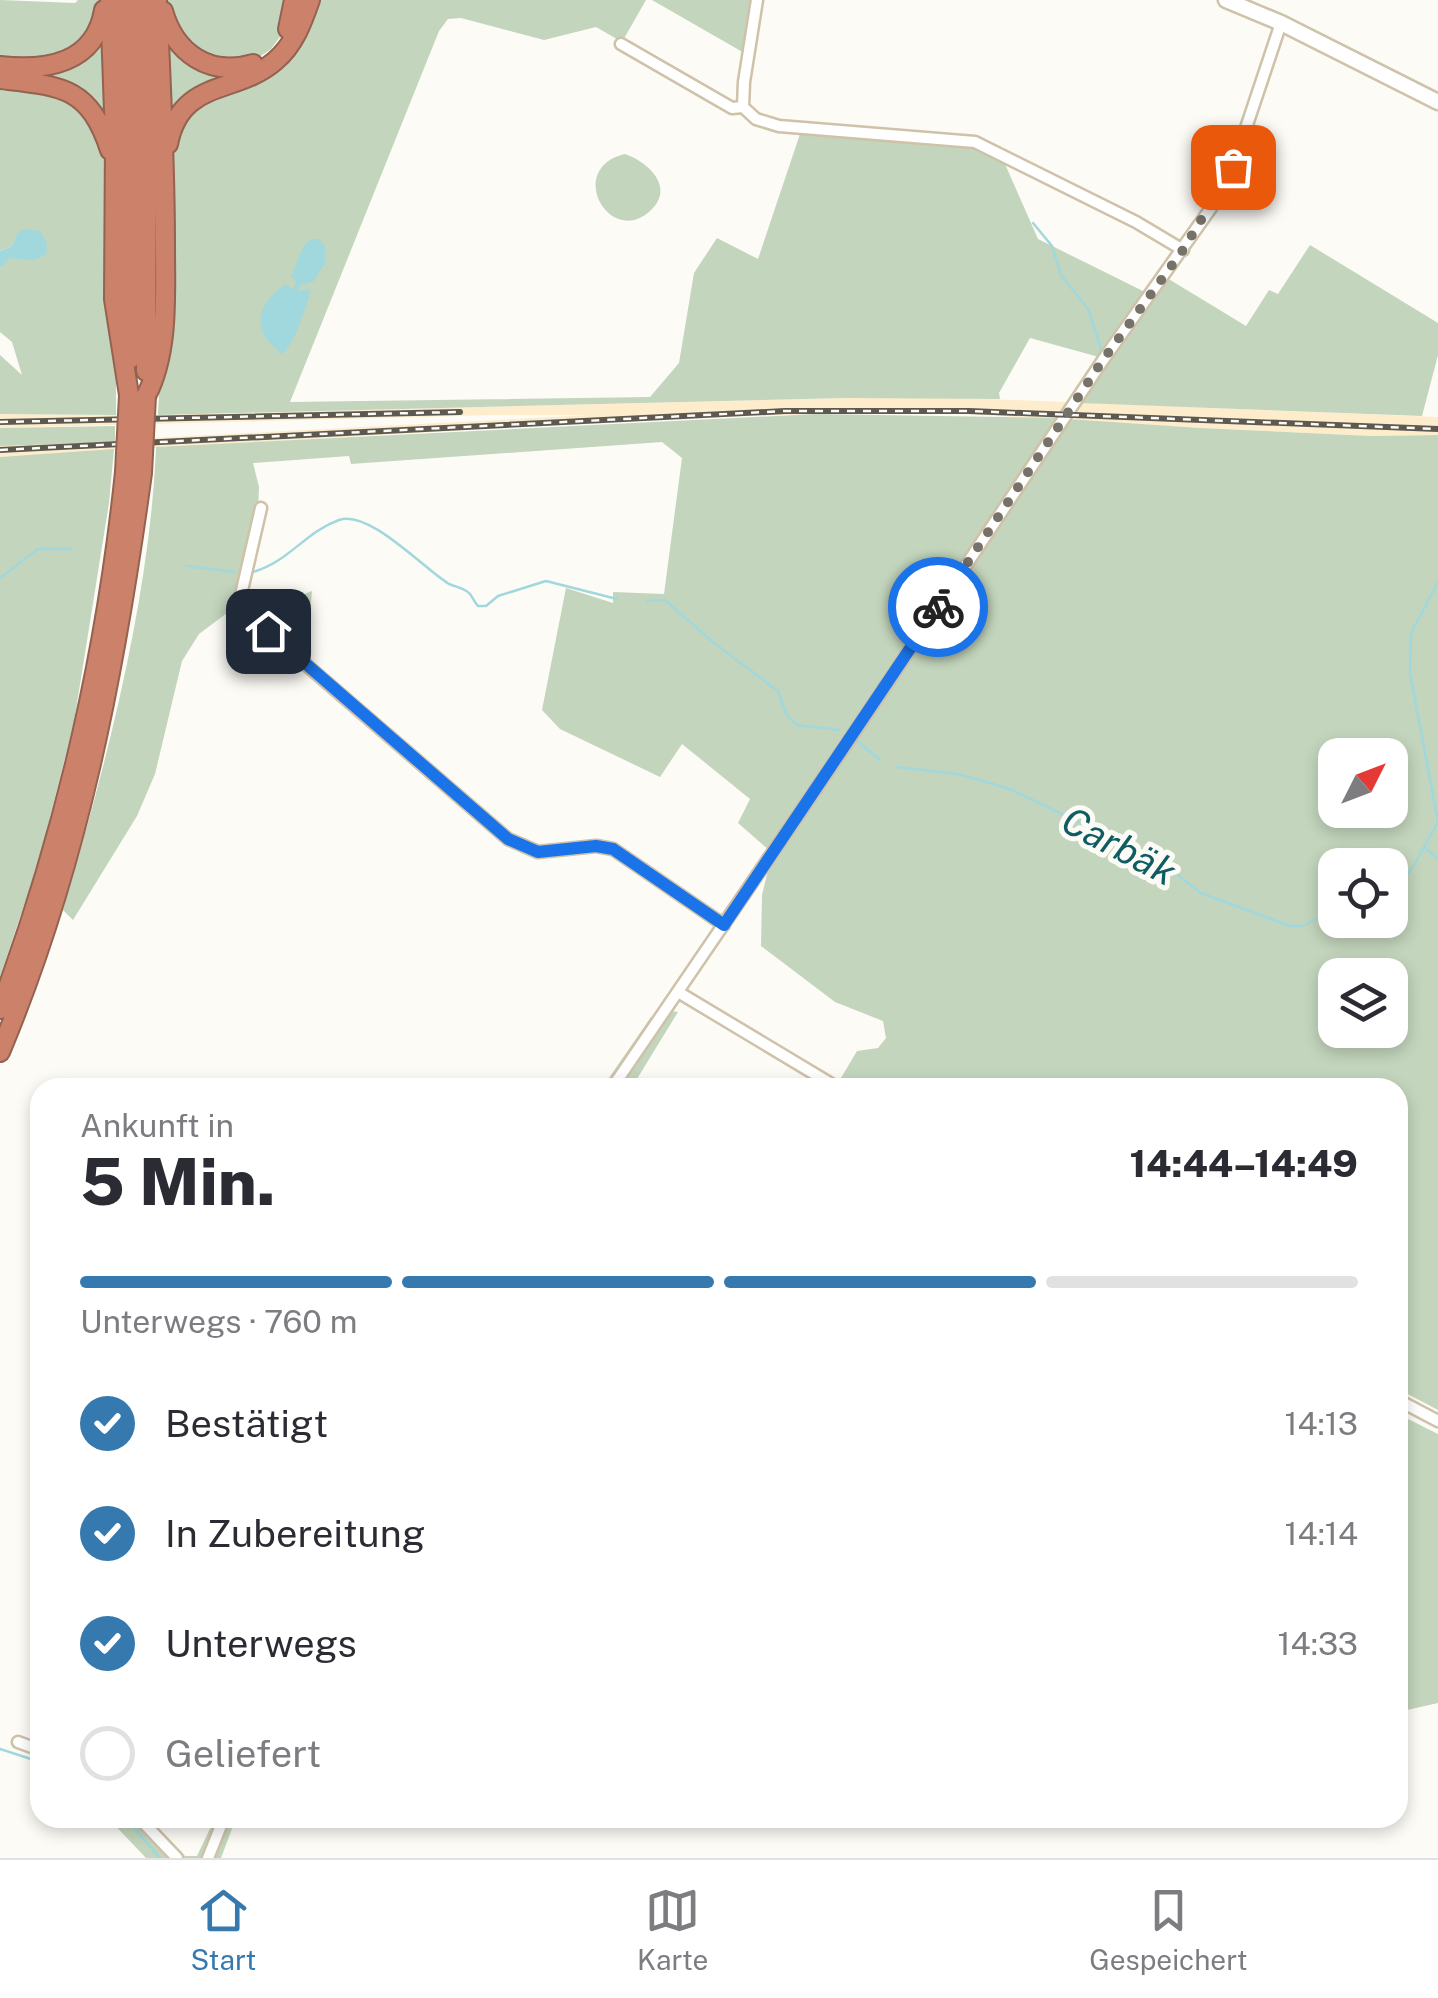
<!DOCTYPE html>
<html lang="de">
<head>
<meta charset="utf-8">
<style>
  :root { --surface:#fff; --page:#f2f2f3; --text:#2b2b33; --muted:#7c7c81; --line:#e1e1e2; --accent:#3679af }
  body { margin:0; font-family:"Public Sans",sans-serif; background:var(--page); color:var(--text); height:100vh; display:flex; flex-direction:column; font-size:38px; white-space:nowrap }
  * { box-sizing:border-box; margin:0 }
  p { font-size:32px; color:var(--muted) }
  .icon { flex:none; width:55px; height:55px; fill:none; stroke:currentColor; stroke-width:2; stroke-linecap:round; stroke-linejoin:round }
  .map { position:relative; flex:1; overflow:hidden }
  .details { position:absolute; left:30px; top:1078px; width:1378px; height:750px; display:flex; flex-direction:column; background:var(--surface); border-radius:30px; box-shadow:0 5px 15px #0003 }
  .details>* { flex:none }
  .needle { width:65px; rotate:48deg }
  .controls { position:absolute; left:1318px; top:738px; display:grid; gap:20px }
  .controls a { display:grid; place-items:center; width:90px; height:90px; border-radius:20px; background:var(--surface); box-shadow:0 5px 15px #0003; font-size:50px }
  .pin { position:absolute; display:grid; place-items:center; width:85px; height:85px; color:#fff; margin:-42px; border-radius:20px; box-shadow:0 5px 15px #0006 }
  .courier { position:absolute; display:grid; place-items:center; width:100px; height:100px; margin:-50px; border:8px solid #1a73e8; border-radius:50%; background:#fff; color:#222; box-shadow:0 2px 12px #0007 }
  .headline em { font-style:normal; font-weight:800 }
  .headline div { display:flex; flex-direction:column-reverse }
  .headline { display:flex; align-items:center; justify-content:space-between; height:170px; padding:0 50px }
  h1 { font-size:65px; font-weight:800; line-height:75px }
  .bar { display:grid; grid-template-columns:repeat(4,1fr); gap:15px 10px; align-content:center; height:120px; padding:0 50px }
  .bar i { height:12px; border-radius:8px; background:var(--line) }
  .bar .active { background:var(--accent) }
  .bar p { grid-column:span 4 }
  ol { padding:0 50px; list-style:none }
  li { display:flex; align-items:center; gap:30px; height:110px }
  li p { margin-inline-start:auto }
  li .icon { padding:10px; border-radius:50%; background:var(--accent); color:#fff; stroke-width:4 }
  li:last-child { color:var(--muted) }
  li i { width:55px; height:55px; border:5px solid var(--line); border-radius:50% }
  .menu { display:flex; justify-content:space-around; align-items:center; height:140px; border-top:2px solid var(--line); background:var(--surface); font-size:28px; color:var(--muted) }
  .menu a { display:grid; justify-items:center; gap:5px }
  .menu .active { color:var(--accent) }
  .map>svg:first-child { display:block }
</style>
</head>
<body>
<div class="map">
<svg width="1438" height="1858" viewBox="0 0 1438 1858">
  <rect width="100%" height="100%" fill="#fdfbf6"/>
  <path fill="#feedcc" d="M 847,398 L 965,398 L 1438,417 L 1438,435 L 1371,436 L 1200,428 L 967,414 L 815,414 L 656,419 L 0,457 L 0,446 L 589,415 L 494,415 L 0,428 L 0,414 L 158,415 Z"/>
  <path fill="#c3d5bc" fill-rule="evenodd" d="M 0,0 L 75,3 L 78,0 L 103,0 L 101,15 L 73,54 L 0,62 Z
    M 164,0 L 291,0 L 285,30 L 271,49 L 255,60 L 228,65 L 189,50 Z
    M 314,0 L 646,0 L 622,42 L 596,27 L 544,40 L 461,18 L 448,19 L 439,31 L 290,402 L 650,397 L 679,363 L 694,273 L 717,238 L 758,259 L 801,131 L 957,140 L 1005,158 L 1005,164 L 1038,239 L 1145,292 L 1099,357 L 1030,338 L 999,393 L 1000,399 L 847,398 L 158,415 L 171,150 L 187,110 L 253,78 Z
    M 652,0 L 754,0 L 746,54 Z
    M 107,22 L 106,120 L 0,69 L 40,72 Z
    M 165,27 L 168,35 L 238,71 L 282,51 L 208,87 L 166,136 Z
    M 0,82 L 77,101 L 106,148 L 118,382 L 116,383 L 116,415 L 0,414 L 0,355 L 22,375 L 12,342 L 0,332 L 0,268 L 8,258 L 17,234 L 12,246 L 0,251 Z
    M 625,154 C 648,162 676,187 650,211 C 609,248 565,168 625,154 Z
    M 1310,245 L 1438,323 L 1438,355 L 1422,416 L 1080,403 L 1167,278 L 1246,326 L 1269,290 L 1278,294 Z
    M 815,414 L 1058,418 L 770,851 L 738,823 L 750,799 L 682,744 L 660,777 L 560,729 L 542,710 L 566,588 L 613,603 L 613,592 L 664,594 L 682,458 L 662,442 L 351,464 L 349,456 L 253,463 L 259,487 L 258,510 L 239,604 L 199,634 L 182,661 L 155,774 L 137,816 L 73,920 L 63,910 C 106,765 150,598 156,447 Z
    M 1067,419 L 1200,428 L 1371,436 L 1438,435 L 1438,1410 L 1398,1389 L 1398,1088 L 858,1087 L 841,1078 L 857,1051 L 878,1048 L 886,1038 L 883,1021 L 835,1002 L 761,946 L 762,895 L 770,862 ZM 1335,755 L 1390,755 L 1390,810 L 1335,810 ZM 1335,865 L 1390,865 L 1390,920 L 1335,920 ZM 1335,975 L 1390,975 L 1390,1030 L 1335,1030 Z
    M 115,426 L 115,442 L 0,446 L 0,428 Z
    M 114,449 L 109,503 L 74,722 L 40,857 L 0,977 L 0,457 Z
    M 312,591 L 309,624 L 288,643 L 256,614 L 246,596 L 266,609 Z
    M 671,1011 L 678,1012 L 632,1087 L 602,1088 L 651,1017 L 662,1024 Z
    M 1398,1414 L 1438,1434 L 1438,1703 L 1398,1712 Z
    M 108,1818 L 149,1818 L 185,1856 L 197,1856 L 215,1818 L 236,1818 L 221,1858 L 146,1858 Z"/>
  <path fill="#a0d8dd" d="M 24,229 L 40,231 L 47,243 L 46,254 L 35,260 L 9,258 L 0,268 L 0,251 L 12,246 L 17,234 Z
    M 312,239 L 319,239 L 325,246 L 325,264 L 313,282 L 300,285 L 298,291 L 308,289 L 310,292 C 307,307 293,347 282,354 C 250,329 256,306 285,284 L 293,289 L 296,282 L 291,276 L 304,245 Z"/>
  <g fill="none" stroke-linecap="round" stroke-linejoin="round">
    <path stroke="#a0d8dd" stroke-width="2.5" d="M 1033,223 L 1052,246 L 1061,275 L 1088,309 L 1101,349
      M 186,566 L 234,572
      M 253,572 C 290,561 305,532 339,520 C 369,509 424,569 449,584 C 456,587 465,588 470,594 C 473,598 475,603 478,606 L 486,606 L 498,596 L 546,581 L 617,599
      M 0,578 L 38,549 L 72,549
      M 647,601 L 665,600 L 714,643 L 778,691 L 786,714 L 797,725 L 839,730
      M 858,742 L 880,760
      M 897,767 L 958,774 L 1007,788 L 1111,837 L 1139,855 L 1160,861 L 1201,893 L 1290,926 L 1302,926 L 1335,910
      M 1424,847 L 1438,859
      M 1401,878 L 1410,872 L 1438,822 L 1410,673 L 1411,633 L 1438,582
      M 0,1749 L 40,1762
      M 126,1818 L 160,1858"/>
    <g stroke="#cec2a9" stroke-width="15">
      <path id="street" d="M 621,44 L 732,108 L 743,107 L 756,119 L 779,126 L 975,142 L 1136,222 L 1183,250
        M 743,107 L 744,82 L 757,0
        M 261,508 L 240,599 L 245,612 L 508,839 L 538,852 L 596,846 L 613,849 L 724,925
        M 678,992 L 838,1088
        M 612,1088 L 850,739 L 1103,360 L 1211,208 L 1233,167 L 1281,23
        M 1398,1400 L 1438,1421
        M 18,1742 L 40,1750
        M 139,1818 L 177,1858
        M 208,1858 L 224,1818"/>
    </g>
    <g stroke="#cec2a9" stroke-width="19">
      <path id="secondary" d="M 1226,0 L 1281,23 L 1438,102"/>
    </g>
    <g stroke="#946250" stroke-width="22">
      <path id="highway" d="M 110,0 L 115,139 L 114,299 L 129,395
        M 125,0 L 130,122 L 130,359
        M 141,0 L 147,124 L 146,371
        M 163,11 C 175,53 209,77 253,64
        M 288,29 L 294,0
        M 0,66 C 46,71 95,64 104,10
        M 0,79 C 61,86 89,86 110,150
        M 168,144 C 181,78 236,95 275,61 C 294,45 302,23 310,0
        M 146,396 C 169,352 165,294 165,246 C 165,163 161,82 157,0
        M 0,1009 C 65,835 106,656 125,472
        M 0,1052 C 78,866 115,672 142,473"/>
    </g>
    <use href="#street" stroke="#fff" stroke-width="10"/>
    <use href="#secondary" stroke="#fff" stroke-width="14"/>
    <use href="#highway" stroke="#cc816a" stroke-width="18"/>
    <g stroke="#5d5951" stroke-width="6">
      <path id="rail" d="M 0,422 L 460,412
        M 0,450 L 785,411 L 969,411 L 1438,429"/>
    </g>
    <use href="#rail" stroke="#fdfbf6" stroke-width="2.5" stroke-dasharray="8" stroke-linecap="butt"/>
    <g stroke="#946250" stroke-width="22" stroke-linecap="butt">
      <path id="highway-bridge" d="M 125,472 L 129,395
        M 142,473 L 146,396"/>
    </g>
    <use href="#highway-bridge" stroke="#cc816a" stroke-width="18"/>
  </g>
  <g fill="none" stroke-linecap="round" stroke-linejoin="round">
    <path stroke="#76726a" stroke-width="10" stroke-dasharray="0 18" d="M 938,607 L 1103,360 L 1183,250 L 1233,167"/>
    <path stroke="#1a73e8" stroke-width="12" d="M 268,631 L 508,839 L 538,852 L 596,846 L 613,849 L 724,925 L 938,607"/>
  </g>
  <g text-anchor="middle" dominant-baseline="central" stroke-width="10" stroke-linejoin="round" paint-order="stroke">
    <g font-size="38" font-style="italic" fill="#0e5d63" stroke="#fdfbf6">
      <text transform="translate(1119 846) rotate(28)">Carbäk</text>
    </g>
  </g>
</svg>
<div class="controls">
<a><svg class="needle" viewBox="-14 -14 28 28"><path d="M0-13l5 13h-10z" fill="#e53935"/><path d="M0 13l5-13h-10z" fill="#7c7c81"/></svg></a>
<a><svg class="icon" aria-label="locate" viewBox="0 0 24 24"><circle cx="12" cy="12" r="6"/><path d="M12 2v4M12 18v4M2 12h4M18 12h4"/></svg></a>
<a><svg class="icon" aria-label="layers" viewBox="0 0 24 24"><path d="M12 4l9 5-9 5-9-5zM3 14l9 5 9-5"/></svg></a>
</div>
<div class="pin" style="left:1233px;top:167px;background:#ea580c"><svg class="icon" aria-label="bag" viewBox="0 0 24 24"><path d="M5 8h14l-1 12H6zM9 8a3 3 0 0 1 6 0"/></svg></div>
<div class="pin" style="left:268px;top:631px;background:#1f2937"><svg class="icon" aria-label="home" viewBox="0 0 24 24"><path d="M3 11l9-7 9 7M6 9v11h12V9"/></svg></div>
<div class="courier" style="left:938px;top:607px"><svg class="icon" aria-label="bike" viewBox="0 0 24 24"><circle cx="6" cy="16" r="4"/><circle cx="18" cy="16" r="4"/><path d="M6 16l4-8h5l3 8M10 8l3 8H6M13 5h3"/></svg></div>
<section class="details">
<div class="headline"><div><h1>5 Min.</h1><p>Ankunft in</p></div><em>14:44–14:49</em></div>
<div class="bar"><i class="active"></i><i class="active"></i><i class="active"></i><i></i><p>Unterwegs · 760 m</p></div>
<ol>
<li><svg class="icon" aria-label="check" viewBox="0 0 24 24"><path d="M5 12l5 5 9-10"/></svg>Bestätigt<p>14:13</p></li>
<li><svg class="icon" aria-label="check" viewBox="0 0 24 24"><path d="M5 12l5 5 9-10"/></svg>In Zubereitung<p>14:14</p></li>
<li><svg class="icon" aria-label="check" viewBox="0 0 24 24"><path d="M5 12l5 5 9-10"/></svg>Unterwegs<p>14:33</p></li>
<li><i></i>Geliefert</li>
</ol>
</section>
</div>
<nav class="menu">
<a class="active"><svg class="icon" aria-label="home" viewBox="0 0 24 24"><path d="M3 11l9-7 9 7M6 9v11h12V9"/></svg>Start</a>
<a><svg class="icon" aria-label="map" viewBox="0 0 24 24"><path d="M3 6l6-2 6 2 6-2v14l-6 2-6-2-6 2zM9 4v14M15 6v14"/></svg>Karte</a>
<a><svg class="icon" aria-label="saved" viewBox="0 0 24 24"><path d="M7 4h10v16l-5-4-5 4z"/></svg>Gespeichert</a>
</nav>
</body>
</html>
